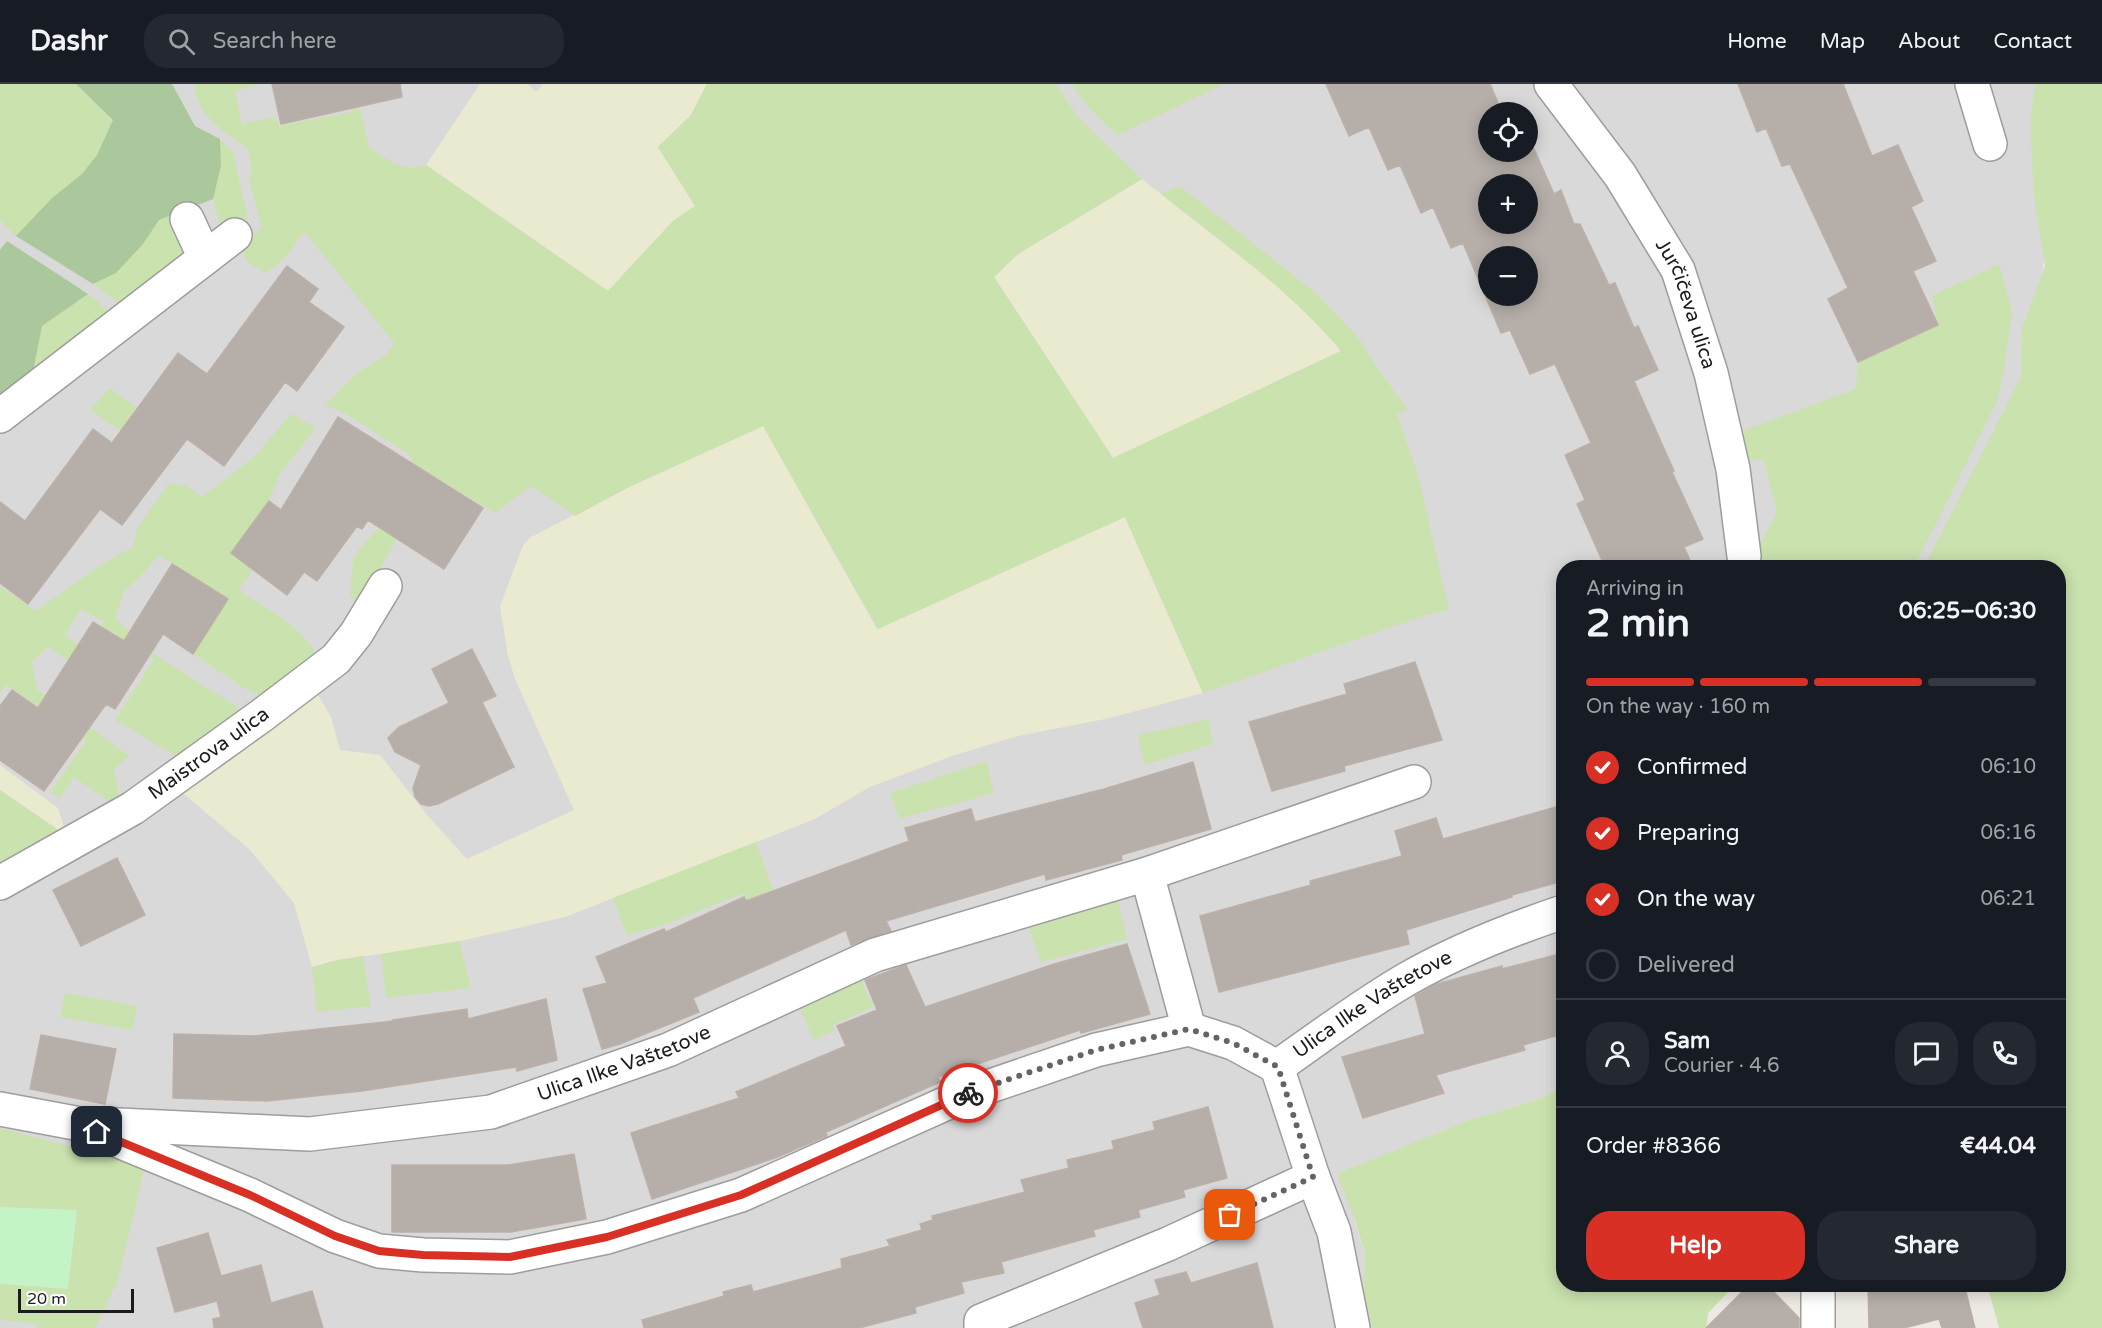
<!DOCTYPE html>
<html lang="en">
<head>
<meta charset="utf-8">
<style>
  :root { --surface:#171b24; --page:#242831; --text:#f1f3f6; --muted:#9ea1a6; --line:#363941; --accent:#d93025 }
  body { margin:0; font-family:"Varela Round",sans-serif; background:var(--page); color:var(--text); height:100vh; display:flex; flex-direction:column; font-size:22px; white-space:nowrap }
  * { box-sizing:border-box; margin:0 }
  p { font-size:20px; color:var(--muted) }
  .icon { flex:none; width:33px; height:33px; fill:none; stroke:currentColor; stroke-width:2; stroke-linecap:round; stroke-linejoin:round }
  .map { position:relative; flex:1; overflow:hidden }
  .panel { position:absolute; left:1556px; top:476px; width:510px; height:732px; display:flex; flex-direction:column; background:var(--surface); border-radius:24px; box-shadow:0 3px 15px #0003 }
  .panel>* { flex:none }
  .buttons { position:absolute; left:1478px; top:18px; display:grid; gap:12px }
  .buttons a { display:grid; place-items:center; width:60px; height:60px; border-radius:50%; background:var(--surface); box-shadow:0 3px 15px #0003; font-size:30px }
  .scale { position:absolute; left:18px; bottom:15px; width:116px; box-sizing:border-box; padding-left:6px; border:3px solid #1c1c1c; border-top:0; font-size:16px; line-height:21px; white-space:nowrap; color:#1c1c1c; -webkit-text-stroke:4px #fff; paint-order:stroke }
  .pin { position:absolute; display:grid; place-items:center; width:51px; height:51px; color:#fff; margin:-26px; border-radius:12px; box-shadow:0 3px 9px #0006 }
  .courier { position:absolute; display:grid; place-items:center; width:60px; height:60px; margin:-30px; border:4px solid #d93025; border-radius:50%; background:#fff; color:#222; box-shadow:0 2px 8px #0007 }
  .summary em { font-style:normal; font-weight:700 }
  .summary div { display:flex; flex-direction:column-reverse }
  .summary { display:flex; align-items:center; justify-content:space-between; height:102px; padding:0 30px }
  h1 { font-size:39px; font-weight:700; line-height:45px }
  .bar { display:grid; grid-template-columns:repeat(4,1fr); gap:9px 6px; align-content:center; height:72px; padding:0 30px }
  .bar i { height:8px; border-radius:4px; background:var(--line) }
  .bar .current { background:var(--accent) }
  .bar p { grid-column:span 4 }
  .line { display:flex; align-items:center; gap:15px; padding:0 30px; border-top:2px solid var(--line) }
  .line div { flex:1 }
  .round { display:grid; place-items:center; flex:none; width:63px; height:63px; border-radius:24px; background:var(--page) }
  ol { padding:0 30px; list-style:none }
  li { display:flex; align-items:center; gap:18px; height:66px }
  li p { margin-inline-start:auto }
  li .icon { padding:6px; border-radius:50%; background:var(--accent); color:#fff; stroke-width:4 }
  li:last-child { color:var(--muted) }
  li i { width:33px; height:33px; border:3px solid var(--line); border-radius:50% }
  .button { display:flex; gap:12px; margin-top:auto; padding:12px 30px }
  .button a { flex:1; height:69px; border-radius:24px; background:var(--accent); color:#fff; font-size:24px; font-weight:700; line-height:69px; text-align:center }
  .button a+a { background:var(--page); color:var(--text) }
  header { display:flex; align-items:center; gap:36px; box-sizing:border-box; height:84px; padding:0 30px; background:var(--surface); border-bottom:2px solid var(--line) }
  header strong { font-size:28px }
  nav { display:flex; gap:33px; margin-inline-start:auto; font-size:21px }
  .search { width:420px; height:54px; background:var(--page); display:flex; align-items:center; gap:15px; box-sizing:border-box; padding:0 21px; border-radius:24px; color:var(--muted); font-size:22px }
  .map>svg:first-child { display:block }
</style>
</head>
<body>
<header>
<strong>Dashr</strong>
<div class="search"><svg class="icon" aria-label="search" viewBox="0 0 24 24"><circle cx="10" cy="10" r="6"/><path d="M15 15l6 6"/></svg>Search here</div>
<nav><a>Home</a><a>Map</a><a>About</a><a>Contact</a></nav>
</header>
<div class="map">
<svg width="2102" height="1244" viewBox="0 0 2102 1244">
  <rect width="100%" height="100%" fill="#ede9e3"/>
  <path fill="#dad9d9" fill-rule="evenodd" d="M 0,0 L 2061,0 L 2023,391 L 1964,483 L 1563,483 L 1563,1003 L 1539,1015 L 1464,1038 L 1341,1089 L 1365,1172 L 1363,1214 L 1373,1244 L 0,1244 ZM 1488,28 L 1527,28 L 1527,68 L 1488,68 ZM 1488,100 L 1527,100 L 1527,140 L 1488,140 ZM 1488,172 L 1527,172 L 1527,212 L 1488,212 Z"/>
  <path fill="#e9ead0" d="M 480,0 L 527,0 L 536,8 L 543,0 L 707,0 L 691,31 L 658,63 L 695,122 L 673,137 L 608,207 L 426,81 Z
    M 1142,95 L 1270,196 L 1322,243 L 1341,267 L 1113,374 L 994,193 L 1018,170 Z
    M 763,342 L 877,545 L 1125,433 L 1203,609 L 1110,634 L 1014,653 L 952,672 L 870,703 L 815,735 L 565,833 L 448,860 L 338,876 L 312,883 L 294,819 L 250,766 L 178,705 L 317,609 L 331,633 L 340,666 L 380,671 L 427,731 L 467,775 L 574,726 L 515,595 L 508,572 L 500,522 L 523,461 L 531,453 L 629,403 Z
    M 0,681 L 58,724 L 67,752 L 0,706 Z"/>
  <path fill="#cae2ae" d="M 0,0 L 76,0 L 113,36 L 97,71 L 82,90 L 52,114 L 16,152 L 0,136 Z
    M 195,0 L 255,0 L 255,1 L 235,7 L 242,40 L 276,33 L 279,42 L 352,28 L 346,0 L 354,0 L 369,63 C 385,74 406,91 426,81 L 608,207 L 673,137 L 695,122 L 658,63 L 691,31 L 707,0 L 1056,0 L 1077,32 L 1142,95 L 1018,170 L 994,193 L 1113,374 L 1341,267 C 1290,206 1223,159 1161,110 L 1180,102 L 1317,210 L 1360,256 L 1378,285 L 1408,326 L 1397,330 L 1418,391 L 1449,526 L 1429,530 L 1203,609 L 1125,433 L 878,545 L 763,342 L 629,403 L 575,432 L 531,402 L 495,429 L 429,389 L 399,437 L 404,442 L 358,523 L 350,510 L 353,476 L 359,465 L 377,446 L 415,385 L 410,371 L 348,331 L 325,321 L 355,290 L 387,271 L 394,259 L 305,148 C 299,152 297,158 293,164 C 286,174 276,182 266,189 L 246,177 L 241,161 L 262,144 L 248,92 L 252,88 L 248,65 C 226,49 194,30 195,0 Z
    M 1072,0 L 1224,0 L 1118,51 C 1099,36 1085,21 1072,0 Z
    M 2035,0 L 2102,0 L 2102,1244 L 1999,1244 L 1987,1200 L 2058,1200 L 2058,483 L 1922,483 L 1929,473 L 2021,293 L 2022,244 L 2045,182 L 2034,113 L 2030,38 Z
    M 220,55 L 233,68 L 248,135 L 232,144 L 222,147 L 213,115 L 221,82 Z
    M 170,132 L 188,150 L 190,170 L 126,224 L 93,200 L 116,189 L 143,160 L 159,136 Z
    M 1999,180 L 2012,228 L 2004,286 L 1997,317 L 1949,414 L 1919,473 L 1911,483 L 1755,483 L 1751,476 L 1777,429 L 1764,376 L 1736,375 L 1729,352 L 1856,305 L 1858,278 L 1938,241 L 1932,212 Z
    M 88,210 L 112,230 L 33,288 L 42,242 Z
    M 110,304 L 176,353 L 160,373 L 90,326 Z
    M 291,330 L 316,344 L 279,391 L 269,417 L 231,470 L 253,486 L 238,506 C 265,524 304,543 318,574 L 268,614 L 244,604 L 193,570 L 228,515 L 159,471 L 139,494 L 124,507 L 115,534 L 152,569 L 236,622 L 239,628 L 179,674 L 115,636 L 154,575 L 102,542 L 103,537 L 80,525 L 65,552 L 79,561 L 68,577 L 48,563 L 32,578 L 37,605 L 129,672 L 114,685 L 119,712 L 110,718 L 74,693 L 60,714 L 50,708 L 86,657 L 7,601 L 0,609 L 0,502 L 36,527 L 99,482 L 131,464 L 136,454 L 136,446 L 169,399 L 187,402 L 202,413 L 254,373 Z
    M 1209,635 L 1213,660 L 1144,681 L 1138,651 Z
    M 987,677 L 994,709 L 899,735 L 890,709 Z
    M 0,706 L 67,752 L 0,789 Z
    M 756,758 L 780,825 L 755,833 L 743,809 L 669,839 L 627,852 L 613,814 Z
    M 1117,812 L 1127,855 L 1041,878 L 1025,832 Z
    M 459,857 L 471,904 L 386,914 L 381,870 Z
    M 363,872 L 371,922 L 317,928 L 312,883 L 338,876 Z
    M 858,889 L 873,923 L 833,941 L 835,947 L 814,956 L 796,915 Z
    M 65,909 L 137,922 L 132,946 L 60,933 Z
    M 1563,1003 L 1563,1200 L 1736,1200 L 1708,1229 L 1706,1244 L 1373,1244 L 1363,1214 L 1365,1171 L 1355,1136 L 1337,1090 L 1464,1038 L 1539,1015 Z
    M 0,1044 L 145,1082 L 118,1196 L 95,1244 L 37,1244 L 37,1240 L 0,1236 Z"/>
  <path fill="#abc89c" d="M 76,0 L 172,0 L 195,42 L 220,55 L 221,82 L 213,115 L 159,136 L 143,160 L 116,189 L 93,200 L 16,152 L 52,114 L 82,90 L 97,71 L 113,36 Z
    M 7,157 L 88,210 L 42,242 L 33,288 L 0,315 L 0,166 Z"/>
  <path fill="#c4f3c6" d="M 0,1123 L 77,1126 L 68,1205 L 0,1200 Z"/>
  <path fill="#b5aea9" stroke="#bdb0a7" stroke-width="1.5" fill-rule="evenodd" d="M 272,0 L 400,0 L 402,13 L 281,40 Z
    M 1326,0 L 1490,0 L 1502,28 L 1488,28 L 1488,68 L 1519,68 L 1521,71 L 1534,65 L 1554,110 L 1561,106 L 1574,140 L 1580,140 L 1609,201 L 1615,199 L 1634,244 L 1638,242 L 1658,286 L 1634,297 L 1674,387 L 1672,388 L 1703,455 L 1684,463 L 1693,483 L 1605,483 L 1577,420 L 1585,416 L 1565,371 L 1591,359 L 1555,280 L 1530,290 L 1510,246 L 1501,249 L 1463,159 L 1451,164 L 1433,123 L 1421,129 L 1400,81 L 1388,86 L 1369,43 L 1349,52 ZM 1488,100 L 1527,100 L 1527,140 L 1488,140 ZM 1488,172 L 1527,172 L 1527,212 L 1488,212 Z
    M 1738,0 L 1843,0 L 1872,72 L 1898,61 L 1923,117 L 1911,123 L 1936,177 L 1913,187 L 1938,241 L 1858,278 L 1828,215 L 1848,204 L 1790,80 L 1782,82 L 1766,44 L 1757,48 Z
    M 287,182 L 318,205 L 309,218 L 344,243 L 297,307 L 285,298 L 224,382 L 187,355 L 122,441 L 100,425 L 28,520 L 0,499 L 0,418 L 25,437 L 93,345 L 112,359 L 178,269 L 207,290 Z
    M 338,333 L 483,424 L 444,485 L 368,436 L 362,445 L 357,442 L 317,497 L 304,488 L 287,511 L 231,469 L 269,417 L 281,426 Z
    M 172,480 L 228,515 L 193,570 L 163,550 L 115,625 L 106,620 L 44,707 L 0,676 L 0,622 L 12,606 L 38,624 L 93,538 L 124,557 Z
    M 472,565 L 496,612 L 482,618 L 514,683 L 438,720 L 429,722 L 421,720 L 415,713 L 413,704 L 421,681 L 395,668 L 388,654 L 399,643 L 449,619 L 432,585 Z
    M 1415,578 L 1442,656 L 1344,682 L 1345,687 L 1272,707 L 1249,638 L 1347,610 L 1344,600 Z
    M 1193,678 L 1211,745 L 1121,771 L 1122,776 L 1046,796 L 1045,790 L 886,837 L 891,847 L 851,861 L 846,846 L 693,914 L 699,928 L 620,960 L 602,965 L 583,905 L 607,899 L 596,873 L 664,845 L 666,848 L 744,813 L 746,817 L 909,757 L 905,744 L 971,725 L 975,738 L 990,734 L 1104,705 Z
    M 1563,721 L 1563,797 L 1512,811 L 1512,813 L 1406,846 L 1409,860 L 1219,908 L 1200,832 L 1311,801 L 1310,797 L 1402,772 L 1395,747 L 1436,734 L 1443,755 Z
    M 117,774 L 145,831 L 81,862 L 53,806 Z
    M 1127,860 L 1150,930 L 1081,949 L 1080,946 L 938,993 L 940,998 L 826,1048 L 827,1052 L 775,1074 L 652,1115 L 631,1049 L 739,1014 L 736,1008 L 846,962 L 837,942 L 877,926 L 865,896 L 906,881 L 925,923 L 1054,880 Z
    M 1563,869 L 1563,950 L 1523,961 L 1525,966 L 1436,991 L 1444,1009 L 1363,1034 L 1342,973 L 1425,950 L 1415,912 L 1437,900 L 1502,882 L 1502,885 Z
    M 546,915 L 557,976 L 517,987 L 516,983 L 362,1007 L 267,1017 L 173,1014 L 174,950 L 253,952 L 394,937 L 393,936 L 467,925 L 468,935 Z
    M 41,951 L 116,965 L 105,1020 L 30,1005 Z
    M 1208,1023 L 1227,1094 L 1183,1106 L 1185,1113 L 1138,1126 L 1140,1133 L 1093,1146 L 1095,1152 L 1001,1178 L 1004,1189 L 961,1198 L 964,1209 L 915,1223 L 916,1229 L 859,1244 L 644,1244 L 642,1236 L 724,1212 L 723,1208 L 751,1201 L 753,1208 L 842,1184 L 841,1175 L 890,1162 L 887,1156 L 922,1146 L 920,1140 L 933,1136 L 932,1132 L 1025,1108 L 1021,1096 L 1069,1084 L 1067,1076 L 1114,1065 L 1112,1057 L 1155,1046 L 1153,1038 Z
    M 574,1070 L 586,1135 L 511,1148 L 392,1148 L 392,1081 L 509,1081 Z
    M 208,1149 L 221,1192 L 261,1181 L 271,1219 L 312,1207 L 323,1244 L 214,1244 L 213,1235 L 221,1233 L 217,1217 L 175,1228 L 157,1164 Z
    M 1257,1179 L 1273,1244 L 1143,1244 L 1135,1219 L 1160,1211 L 1155,1196 L 1186,1188 L 1191,1199 Z
    M 1750,1200 L 1766,1200 L 1799,1234 L 1799,1244 L 1706,1244 Z
    M 1868,1200 L 1964,1200 L 1975,1244 L 1942,1244 L 1939,1235 L 1904,1244 L 1869,1244 Z"/>
  <g fill="none" stroke-linecap="round" stroke-linejoin="round">
    <g stroke="#9d9d9d" stroke-width="36">
      <g id="street">
        <path id="s1" d="M 1551,0 L 1620,91 L 1678,186 L 1711,289 L 1733,385 L 1744,472"/>
        <path d="M 1972,0 L 1990,60"/>
        <path d="M 187,135 L 205,174"/>
        <path d="M 0,332 L 235,151"/>
        <path d="M 1147,790 L 1189,945"/>
        <path id="s2" d="M 0,799 L 133,724 L 261,632 L 336,575 L 356,550 L 385,502"/>
        <path d="M 1277,983 L 1313,1093 L 1334,1148 L 1353,1244"/>
        <path id="s3" d="M 0,1025 L 75,1039 L 250,1111 L 335,1152 L 379,1167 L 423,1171 L 510,1173 L 607,1153 L 741,1111 L 967,1010 L 1096,966 L 1189,945 L 1233,959 L 1277,983 C 1320,953 1362,921 1407,895 C 1456,867 1509,846 1563,828"/>
        <path id="s4" d="M 98,1040 L 310,1050 L 491,1028 L 668,966 L 875,871 L 1147,790 L 1414,698"/>
        <path d="M 1818,1200 L 1818,1244"/>
        <path d="M 981,1244 L 981,1237 L 1168,1160 L 1313,1093"/>
      </g>
    </g>
    <use href="#street" stroke="#fff" stroke-width="33"/>
  </g>
  <g fill="none" stroke-linecap="round" stroke-linejoin="round">
    <path stroke="#656462" stroke-width="6" stroke-dasharray="0 10.8" d="M 968,1009 L 1096,966 L 1189,945 L 1233,959 L 1278,983 L 1313,1093 L 1230,1131"/>
    <path stroke="#d93025" stroke-width="8" d="M 97,1048 L 250,1111 L 335,1152 L 379,1167 L 423,1171 L 510,1173 L 607,1153 L 741,1111 L 968,1009"/>
  </g>
  <g text-anchor="middle" dominant-baseline="central" stroke-width="4.5" stroke-linejoin="round" paint-order="stroke">
    <g font-size="20" fill="#1c1c1c" stroke="#fff">
      <text stroke="none"><textPath href="#s1" startOffset="260">Jurčičeva ulica</textPath></text>
      <text stroke="none"><textPath href="#s2" startOffset="246">Maistrova ulica</textPath></text>
      <text stroke="none"><textPath href="#s3" startOffset="1467">Ulica Ilke Vaštetove</textPath></text>
      <text stroke="none"><textPath href="#s4" startOffset="536">Ulica Ilke Vaštetove</textPath></text>
    </g>
  </g>
</svg>
<div class="buttons">
<a><svg class="icon" aria-label="locate" viewBox="0 0 24 24"><circle cx="12" cy="12" r="6"/><path d="M12 2v4M12 18v4M2 12h4M18 12h4"/></svg></a>
<a>+</a>
<a>−</a>
</div>
<div class="scale">20 m</div>
<div class="pin" style="left:1230px;top:1131px;background:#ea580c"><svg class="icon" aria-label="bag" viewBox="0 0 24 24"><path d="M5 8h14l-1 12H6zM9 8a3 3 0 0 1 6 0"/></svg></div>
<div class="pin" style="left:97px;top:1048px;background:#1f2937"><svg class="icon" aria-label="home" viewBox="0 0 24 24"><path d="M3 11l9-7 9 7M6 9v11h12V9"/></svg></div>
<div class="courier" style="left:968px;top:1009px"><svg class="icon" aria-label="bike" viewBox="0 0 24 24"><circle cx="6" cy="16" r="4"/><circle cx="18" cy="16" r="4"/><path d="M6 16l4-8h5l3 8M10 8l3 8H6M13 5h3"/></svg></div>
<section class="panel">
<div class="summary"><div><h1>2 min</h1><p>Arriving in</p></div><em>06:25–06:30</em></div>
<div class="bar"><i class="current"></i><i class="current"></i><i class="current"></i><i></i><p>On the way · 160 m</p></div>
<ol>
<li><svg class="icon" aria-label="check" viewBox="0 0 24 24"><path d="M5 12l5 5 9-10"/></svg>Confirmed<p>06:10</p></li>
<li><svg class="icon" aria-label="check" viewBox="0 0 24 24"><path d="M5 12l5 5 9-10"/></svg>Preparing<p>06:16</p></li>
<li><svg class="icon" aria-label="check" viewBox="0 0 24 24"><path d="M5 12l5 5 9-10"/></svg>On the way<p>06:21</p></li>
<li><i></i>Delivered</li>
</ol>
<div class="line" style="height:108px"><a class="round"><svg class="icon" aria-label="person" viewBox="0 0 24 24"><circle cx="12" cy="8" r="4"/><path d="M4 21q1-7 8-7t8 7"/></svg></a><div><b>Sam</b><p>Courier · 4.6</p></div><a class="round"><svg class="icon" aria-label="chat" viewBox="0 0 24 24"><path d="M4 5h16v11H9l-5 4z"/></svg></a><a class="round"><svg class="icon" aria-label="phone" viewBox="0 0 24 24"><path d="M5 4h4l2 5-3 2q2 4 5 5l2-3 5 2v4C11 20 4 13 5 4z"/></svg></a></div>
<div class="line" style="height:78px"><div>Order #8366</div><b>€44.04</b></div>
<div class="button"><a>Help</a><a>Share</a></div>
</section>
</div>
</body>
</html>
